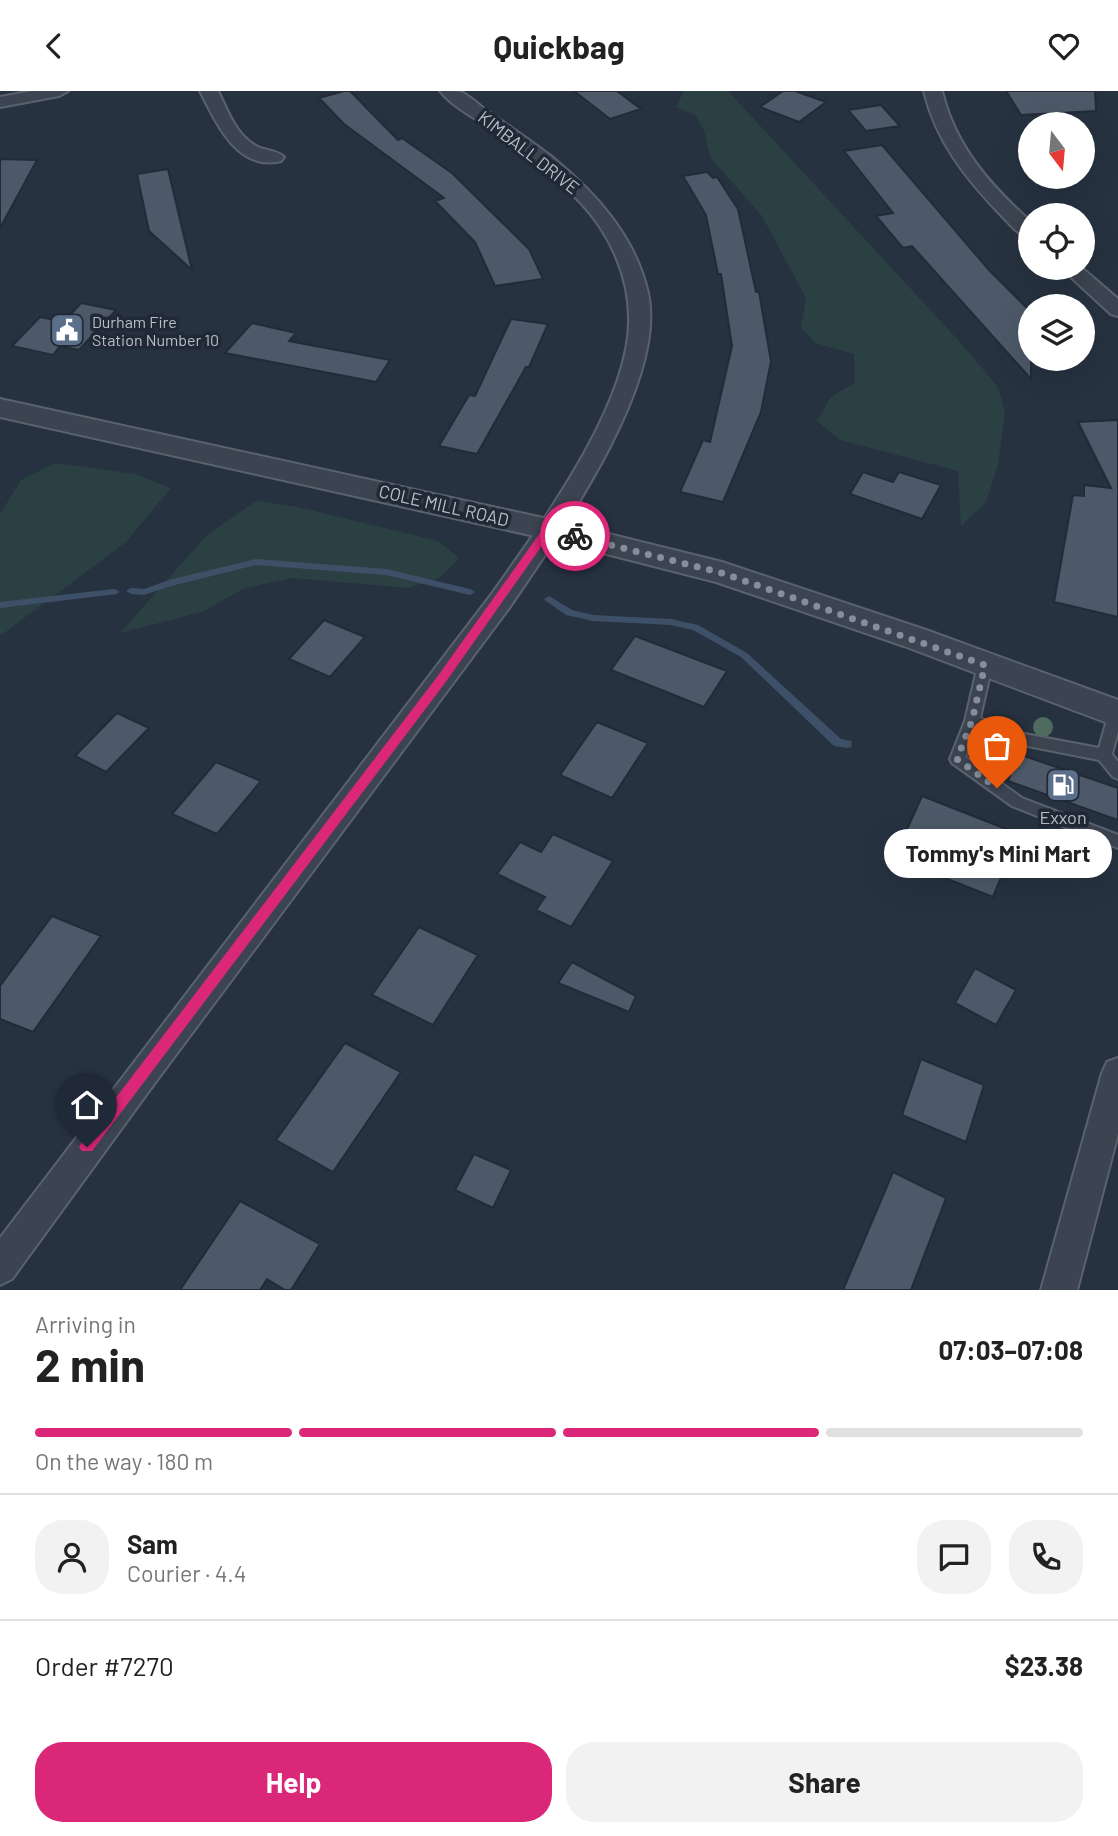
<!DOCTYPE html>
<html lang="en">
<head>
<meta charset="utf-8">
<style>
  :root { --surface:#fff; --page:#f2f2f2; --text:#222; --muted:#767676; --line:#e0e0e0; --accent:#db2777 }
  body { margin:0; font-family:Barlow,sans-serif; background:var(--page); color:var(--text); height:100vh; display:flex; flex-direction:column; font-size:26px; white-space:nowrap }
  * { box-sizing:border-box; margin:0 }
  p { font-size:23px; color:var(--muted) }
  .icon { flex:none; width:38px; height:38px; fill:none; stroke:currentColor; stroke-width:2; stroke-linecap:round; stroke-linejoin:round }
  .map { position:relative; height:1199px; overflow:hidden }
  .drawer { display:flex; flex-direction:column; background:var(--surface); flex:1 }
  .drawer>* { flex:none }
  .needle { width:46px; rotate:164deg }
  .buttons { position:absolute; left:1018px; top:21px; display:grid; gap:14px }
  .buttons a { display:grid; place-items:center; width:77px; height:77px; border-radius:50%; background:var(--surface); box-shadow:0 7px 28px #0002; font-size:35px }
  .pin { position:absolute; display:grid; place-items:center; width:60px; height:60px; color:#fff; margin:-72px -30px; border-radius:50% 50% 50% 0; rotate:-45deg; box-shadow:0 0 7px #0007 }
  .pin .icon { rotate:45deg }
  .courier { position:absolute; display:grid; place-items:center; width:70px; height:70px; margin:-35px; border:5px solid #db2777; border-radius:50%; background:#fff; color:#222; box-shadow:0 2px 9px #0007 }
  .bubble { position:absolute; height:49px; border-radius:24px; background:var(--surface); box-shadow:0 7px 28px #0002; font-size:23px; font-weight:700; line-height:49px; text-align:center }
  .head em { font-style:normal; font-weight:700 }
  .head div { display:flex; flex-direction:column-reverse }
  .head { display:flex; align-items:center; justify-content:space-between; height:119px; padding:0 35px }
  h1 { font-size:46px; font-weight:700; line-height:52px }
  .bar { display:grid; grid-template-columns:repeat(4,1fr); gap:10px 7px; align-content:center; height:84px; padding:0 35px }
  .bar i { height:9px; border-radius:5px; background:var(--line) }
  .bar .selected { background:var(--accent) }
  .bar p { grid-column:span 4 }
  .line { display:flex; align-items:center; gap:18px; padding:0 35px; border-top:2px solid var(--line) }
  .line div { flex:1 }
  .round { display:grid; place-items:center; flex:none; width:74px; height:74px; border-radius:28px; background:var(--page) }
  .button { display:flex; gap:14px; margin-top:auto; padding:14px 35px }
  .button a { flex:1; height:80px; border-radius:28px; background:var(--accent); color:#fff; font-size:28px; font-weight:700; line-height:80px; text-align:center }
  .button a+a { background:var(--page); color:var(--text) }
  header { display:flex; justify-content:space-between; align-items:center; height:91px; padding:0 35px; background:var(--surface); font-size:32px; font-weight:700 }
  .map>svg:first-child { display:block }
</style>
</head>
<body>
<header><svg class="icon" aria-label="back" viewBox="0 0 24 24"><path d="M15 5l-7 7 7 7"/></svg>Quickbag<svg class="icon" aria-label="heart" viewBox="0 0 24 24"><path d="M12 20l-8-8c-3-5 5-10 8-4 3-6 11-1 8 4z"/></svg></header>
<div class="map">
<svg width="1118" height="1199" viewBox="0 0 1118 1199">
  <rect width="100%" height="100%" fill="#273240"/>
  <path fill="#2a4042" d="M 684,0 L 728,0 L 959,250 L 998,296 L 1005,321 L 998,374 L 986,411 L 961,435 L 958,380 L 840,349 L 817,330 L 830,307 L 855,291 L 854,263 L 815,252 L 801,236 L 806,207 L 762,125 L 710,66 L 704,39 L 695,24 L 676,16 Z
    M 55,372 L 135,383 L 171,397 L 126,451 L 0,545 L 0,423 L 21,389 Z
    M 256,410 L 298,416 L 438,450 L 459,467 L 439,487 L 408,497 L 292,487 L 245,497 L 202,521 L 120,542 L 207,444 Z"/>
  <g fill="none" stroke-linecap="round" stroke-linejoin="round">
    <path fill="#3e5068" fill-rule="evenodd" d="M 256,468 L 386,478 L 470,498 L 475,501 L 470,504 L 386,484 L 256,474 L 171,495 L 144,504 L 131,503 L 126,500 L 131,497 L 144,498 L 169,489 Z
      M 114,498 L 117,499 L 119,501 L 117,503 L 0,517 L 0,511 Z
      M 549,505 L 572,519 L 593,524 L 671,528 L 698,534 L 747,562 L 841,648 L 851,650 L 852,653 L 851,656 L 847,657 L 834,655 L 741,566 L 693,539 L 671,534 L 593,530 L 566,524 L 546,510 L 544,508 Z"/>
  </g>
  <path fill="#4d5968" stroke="#222b37" stroke-width="2" d="M 344,0 L 350,0 L 398,49 L 402,47 L 452,82 L 529,158 L 543,188 L 495,195 L 475,151 L 435,110 L 444,107 L 344,33 L 319,7 Z
    M 574,0 L 617,0 L 641,18 L 610,28 Z
    M 783,0 L 795,0 L 826,11 L 799,31 L 760,16 Z
    M 1006,0 L 1095,0 L 1096,20 L 1021,24 Z
    M 881,14 L 900,35 L 866,40 L 848,19 Z
    M 882,54 L 989,179 L 1031,221 L 1031,288 L 912,155 L 903,157 L 876,125 L 893,122 L 844,60 Z
    M 0,68 L 37,69 L 0,137 Z
    M 168,78 L 192,179 L 149,140 L 137,83 Z
    M 707,81 L 713,87 L 717,86 L 738,118 L 756,201 L 759,201 L 771,270 L 761,321 L 723,411 L 680,401 L 703,349 L 710,351 L 732,255 L 721,183 L 718,183 L 706,124 L 683,85 Z
    M 81,212 L 116,219 L 79,259 L 60,255 L 53,264 L 12,255 L 40,226 L 64,231 Z
    M 511,228 L 548,233 L 529,276 L 526,276 L 477,363 L 439,355 L 469,304 L 475,305 Z
    M 252,232 L 296,242 L 289,250 L 390,269 L 376,291 L 225,262 Z
    M 1118,329 L 1118,526 L 1054,511 L 1073,404 L 1084,405 L 1084,394 L 1111,397 L 1078,331 Z
    M 863,381 L 893,391 L 899,381 L 941,394 L 922,428 L 850,403 Z
    M 324,529 L 365,546 L 330,586 L 289,568 Z
    M 635,545 L 727,580 L 704,616 L 611,579 Z
    M 117,622 L 149,637 L 106,681 L 75,665 Z
    M 597,631 L 648,652 L 612,707 L 560,684 Z
    M 1018,663 L 1118,697 L 1118,729 L 1008,690 Z
    M 216,671 L 261,690 L 217,743 L 172,723 Z
    M 922,705 L 1019,743 L 993,806 L 894,767 Z
    M 553,743 L 613,770 L 571,836 L 536,819 L 545,806 L 497,783 L 520,751 L 541,761 Z
    M 52,825 L 101,845 L 33,941 L 0,928 L 0,895 Z
    M 419,836 L 478,864 L 433,934 L 372,904 Z
    M 572,871 L 636,905 L 629,921 L 558,892 Z
    M 975,877 L 1016,899 L 996,934 L 955,912 Z
    M 345,952 L 401,981 L 333,1081 L 276,1049 Z
    M 921,968 L 984,994 L 966,1051 L 902,1024 Z
    M 474,1063 L 511,1079 L 493,1117 L 455,1099 Z
    M 893,1081 L 946,1107 L 911,1199 L 843,1199 Z
    M 240,1110 L 320,1153 L 291,1199 L 285,1199 L 267,1188 L 260,1199 L 180,1199 Z"/>
  <g fill="none" stroke-linecap="round" stroke-linejoin="round">
    <g stroke="#59626d" stroke-width="4">
      <path id="service" d="M 985,569 L 992,574 L 980,627 L 1014,641 L 1099,657 L 1109,622 L 1111,618 L 1118,617 L 1118,640 L 1112,663 L 1118,671 L 1118,688 L 1113,686 L 1099,669 L 1012,652 L 976,638 L 965,666 L 1022,707 L 1118,744 L 1118,757 L 1012,715 L 952,672 L 950,668 L 965,630 L 978,574 Z"/>
    </g>
    <g stroke="#59626d" stroke-width="4">
      <path id="minor" d="M 32,0 L 68,0 L 59,5 L 0,16 L 0,6 Z
        M 200,0 L 218,0 C 228,20 236,45 258,56 C 267,60 277,59 284,66 L 281,70 C 237,81 216,31 200,0 Z
        M 440,0 C 447,0 456,0 461,1 C 470,5 479,14 487,20 C 509,35 531,50 552,66 C 596,102 635,145 648,202 C 668,292 558,445 509,517 L 154,993 L 12,1188 L 0,1194 L 0,1147 L 491,504 C 539,436 631,312 629,227 C 629,185 610,143 581,112 C 554,84 523,61 491,38 C 475,27 453,16 440,0 Z
        M 924,0 L 942,0 C 955,55 990,94 1031,131 L 1031,148 C 1019,145 1010,133 1001,124 C 966,88 936,50 924,0 Z
        M 1061,177 L 1082,177 L 1118,208 L 1118,225 L 1111,223 Z
        M 1118,967 L 1118,1043 L 1077,1199 L 1041,1199 L 1102,982 L 1107,971 Z"/>
    </g>
    <g stroke="#59626d" stroke-width="4">
      <path id="tertiary" d="M 0,308 L 548,428 L 722,471 L 926,539 L 1118,609 L 1118,636 L 904,555 L 716,491 L 548,448 L 0,326 Z"/>
    </g>
    <use href="#service" fill="#3b4450" fill-rule="evenodd"/>
    <use href="#minor" fill="#3b4450" fill-rule="evenodd"/>
    <use href="#tertiary" fill="#3b4450" fill-rule="evenodd"/>
  </g>
  <circle fill="#4f6b5f" cx="1043" cy="636" r="10"/>
  <path fill="#db2777" d="M 548,434 L 581,445 L 575,448 L 551,442 L 445,592 L 92,1060 L 82,1060 L 79,1056 L 82,1051 L 437,586 L 545,435 Z"/>
  <g fill="none" stroke-linecap="round" stroke-linejoin="round">
    <path stroke="#858e9a" stroke-width="7" stroke-dasharray="0 12.6" d="M 575,445 L 722,482 L 985,574 L 972,630 L 957,668 L 997,697"/>
  </g>
  <defs>
    <g id="civic-square" transform="scale(1.75)"><rect x="-9" y="-9" width="18" height="18" rx="4" fill="#5c6f8a" stroke="#202935"/><path d="M-.6-6.5H3V-4.5H.6V-3L4-1V1h2V6H-6V1h2V-1L-.6-3ZM-1.2 2.5V6h2.4V2.5Z" fill="#fff"/></g>
    <g id="fuel-square" transform="scale(1.75)"><rect x="-9" y="-9" width="18" height="18" rx="4" fill="#5c6f8a" stroke="#202935"/><path d="M-5.5-6h7V0h2V4h1.3V-2.5L3-4.5l.8-.8L6-3V5H2.5V1h-1V6h-7ZM-4.2-4.7v3.2H.2V-4.7Z" fill="#fff"/></g>
  </defs>
  <g fill-rule="evenodd">
    <use href="#civic-square" x="67" y="239"/>
    <use href="#fuel-square" x="1063" y="694"/>
  </g>
  <g text-anchor="middle" dominant-baseline="central" stroke-width="7" stroke-linejoin="round" paint-order="stroke">
    <g font-size="16" fill="#b8bfca" stroke="#202935" text-anchor="start">
      <text x="92" y="230">Durham Fire<tspan x="92" dy="18">Station Number 10</tspan></text>
    </g>
    <g font-size="18" fill="#b8bfca" stroke="#202935">
      <text transform="translate(529 61) rotate(38)">KIMBALL DRIVE</text>
      <text transform="translate(444 414) rotate(13)">COLE MILL ROAD</text>
    </g>
    <g font-size="18" fill="#b8bfca" stroke="#202935">
      <text x="1063" y="726">Exxon</text>
    </g>
  </g>
</svg>
<div class="buttons">
<a><svg class="needle" viewBox="-14 -14 28 28"><path d="M0-13l5 13h-10z" fill="#e53935"/><path d="M0 13l5-13h-10z" fill="#767676"/></svg></a>
<a><svg class="icon" aria-label="locate" viewBox="0 0 24 24"><circle cx="12" cy="12" r="6"/><path d="M12 2v4M12 18v4M2 12h4M18 12h4"/></svg></a>
<a><svg class="icon" aria-label="layers" viewBox="0 0 24 24"><path d="M12 4l9 5-9 5-9-5zM3 14l9 5 9-5"/></svg></a>
</div>
<div class="pin" style="left:997px;top:697px;background:#ea580c"><svg class="icon" aria-label="bag" viewBox="0 0 24 24"><path d="M5 8h14l-1 12H6zM9 8a3 3 0 0 1 6 0"/></svg></div>
<div class="pin" style="left:87px;top:1056px;background:#1f2937"><svg class="icon" aria-label="home" viewBox="0 0 24 24"><path d="M3 11l9-7 9 7M6 9v11h12V9"/></svg></div>
<div class="courier" style="left:575px;top:445px"><svg class="icon" aria-label="bike" viewBox="0 0 24 24"><circle cx="6" cy="16" r="4"/><circle cx="18" cy="16" r="4"/><path d="M6 16l4-8h5l3 8M10 8l3 8H6M13 5h3"/></svg></div>
<div class="bubble" style="left:884px;top:738px;width:228px">Tommy's Mini Mart</div>
</div>
<section class="drawer">
<div class="head"><div><h1>2 min</h1><p>Arriving in</p></div><em>07:03–07:08</em></div>
<div class="bar"><i class="selected"></i><i class="selected"></i><i class="selected"></i><i></i><p>On the way · 180 m</p></div>
<div class="line" style="height:126px"><a class="round"><svg class="icon" aria-label="person" viewBox="0 0 24 24"><circle cx="12" cy="8" r="4"/><path d="M4 21q1-7 8-7t8 7"/></svg></a><div><b>Sam</b><p>Courier · 4.4</p></div><a class="round"><svg class="icon" aria-label="chat" viewBox="0 0 24 24"><path d="M4 5h16v11H9l-5 4z"/></svg></a><a class="round"><svg class="icon" aria-label="phone" viewBox="0 0 24 24"><path d="M5 4h4l2 5-3 2q2 4 5 5l2-3 5 2v4C11 20 4 13 5 4z"/></svg></a></div>
<div class="line" style="height:91px"><div>Order #7270</div><b>$23.38</b></div>
<div class="button"><a>Help</a><a>Share</a></div>
</section>
</body>
</html>
